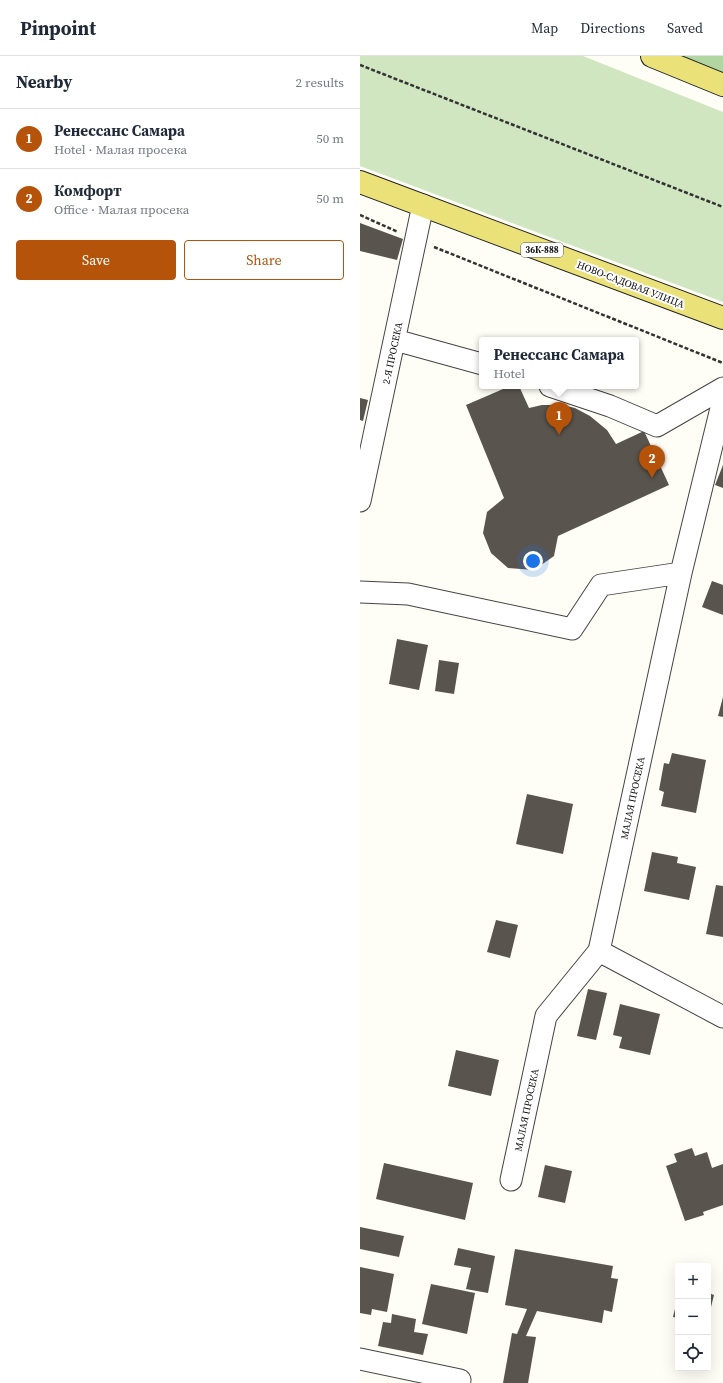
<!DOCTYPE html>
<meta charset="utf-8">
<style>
body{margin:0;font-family:"Source Serif 4",serif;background:#f2f2f3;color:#1f2937}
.controls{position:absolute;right:12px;bottom:12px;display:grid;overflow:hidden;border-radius:4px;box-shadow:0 4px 16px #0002}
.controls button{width:36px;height:36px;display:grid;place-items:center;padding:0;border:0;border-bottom:1px solid #e0e1e3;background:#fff;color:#1f2937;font:20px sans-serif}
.you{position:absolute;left:173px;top:505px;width:14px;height:14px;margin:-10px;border:3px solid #fff;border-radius:50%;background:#1a73e8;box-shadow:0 0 0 6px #1a73e833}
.badge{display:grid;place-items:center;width:26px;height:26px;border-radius:50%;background:#b45309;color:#fff;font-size:13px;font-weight:700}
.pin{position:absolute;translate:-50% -33px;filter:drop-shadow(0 1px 2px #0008)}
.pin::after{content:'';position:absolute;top:21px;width:14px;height:12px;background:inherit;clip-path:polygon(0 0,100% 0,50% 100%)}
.popup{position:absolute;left:119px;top:281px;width:160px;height:52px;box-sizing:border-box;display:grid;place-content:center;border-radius:4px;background:#fff;filter:drop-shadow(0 1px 3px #0005);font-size:13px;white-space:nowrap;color:#747a83}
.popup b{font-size:15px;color:#1f2937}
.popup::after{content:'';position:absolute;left:50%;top:100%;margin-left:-8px;border:8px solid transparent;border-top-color:#fff}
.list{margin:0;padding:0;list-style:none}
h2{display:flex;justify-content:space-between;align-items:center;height:52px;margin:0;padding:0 16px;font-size:17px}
h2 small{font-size:13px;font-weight:400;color:#747a83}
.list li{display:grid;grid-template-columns:26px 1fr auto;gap:12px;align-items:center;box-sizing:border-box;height:60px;padding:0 16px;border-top:1px solid #e0e1e3}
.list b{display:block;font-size:15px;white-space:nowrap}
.list p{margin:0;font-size:13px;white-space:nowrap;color:#747a83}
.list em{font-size:13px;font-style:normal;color:#747a83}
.actions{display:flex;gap:8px;padding:12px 16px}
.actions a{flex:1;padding:9px 0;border:1px solid #b45309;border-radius:4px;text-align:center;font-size:14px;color:#b45309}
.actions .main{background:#b45309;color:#fff}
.icon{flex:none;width:22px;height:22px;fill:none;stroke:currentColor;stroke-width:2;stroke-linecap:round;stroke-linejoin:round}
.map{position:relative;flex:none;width:363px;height:1327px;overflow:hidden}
header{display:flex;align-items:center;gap:24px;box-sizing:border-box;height:56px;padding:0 20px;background:#fff;border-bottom:1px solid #e0e1e3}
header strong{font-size:19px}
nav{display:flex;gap:22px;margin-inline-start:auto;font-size:14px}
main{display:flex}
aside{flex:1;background:#fff}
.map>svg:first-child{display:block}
.green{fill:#cfe6c1}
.forest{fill:#b1d6a2}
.building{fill:#59544e}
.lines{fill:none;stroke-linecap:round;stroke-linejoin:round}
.minor-casing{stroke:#444;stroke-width:23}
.major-casing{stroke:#222;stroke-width:24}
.path{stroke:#333;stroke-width:2.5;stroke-dasharray:4 2;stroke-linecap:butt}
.minor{stroke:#fff;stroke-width:21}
.major{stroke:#ebe179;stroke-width:22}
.labels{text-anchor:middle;stroke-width:4;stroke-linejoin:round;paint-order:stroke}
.shield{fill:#fff;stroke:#585858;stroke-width:1}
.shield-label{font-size:9px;font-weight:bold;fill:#111}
.street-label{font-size:10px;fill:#111;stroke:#fff}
</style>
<header>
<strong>Pinpoint</strong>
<nav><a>Map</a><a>Directions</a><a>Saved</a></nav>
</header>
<main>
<aside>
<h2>Nearby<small>2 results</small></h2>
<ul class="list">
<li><span class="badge">1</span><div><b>Ренессанс Самара</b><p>Hotel · Малая просека</p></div><em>50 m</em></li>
<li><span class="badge">2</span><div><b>Комфорт</b><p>Office · Малая просека</p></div><em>50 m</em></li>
</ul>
<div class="actions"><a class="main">Save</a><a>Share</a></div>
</aside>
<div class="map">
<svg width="363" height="1327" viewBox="0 0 363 1327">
<rect width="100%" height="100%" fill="#fefef6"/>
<path class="green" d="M 0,0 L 223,0 L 363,56 L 363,246 L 0,110 Z"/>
<path class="forest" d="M 316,0 L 363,0 L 363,20 Z"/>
<path class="building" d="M 0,167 L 43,183 L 37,204 L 0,195 Z
M 150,330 L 159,330 L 169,352 L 182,349 L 202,349 L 215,352 L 230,360 L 247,374 L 256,388 L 284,375 L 309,429 L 198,480 L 194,500 L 174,514 L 148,512 L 131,497 L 123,477 L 127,456 L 144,442 L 106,349 Z
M 0,342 L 8,344 L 3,365 L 0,364 Z
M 363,409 L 363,432 L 355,429 Z
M 352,525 L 363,529 L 363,559 L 342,551 Z
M 37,583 L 68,589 L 59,634 L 29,628 Z
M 79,604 L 99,607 L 94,638 L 75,635 Z
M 363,641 L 363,661 L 358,660 Z
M 312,697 L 346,704 L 336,757 L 301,750 L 304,736 L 299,734 L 304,707 L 309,708 Z
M 167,738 L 213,748 L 203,798 L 156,788 Z
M 292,796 L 318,801 L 317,807 L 336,811 L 329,844 L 284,835 Z
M 356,829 L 363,830 L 363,881 L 346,878 Z
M 136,864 L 158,869 L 150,902 L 127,896 Z
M 228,933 L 247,937 L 236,984 L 217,980 Z
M 260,948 L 300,958 L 290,999 L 259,992 L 262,981 L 253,979 Z
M 96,994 L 139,1004 L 131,1040 L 88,1030 Z
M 332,1092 L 335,1100 L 347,1096 L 352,1112 L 363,1108 L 363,1149 L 343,1156 L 344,1159 L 325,1165 L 306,1110 L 317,1106 L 314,1098 Z
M 24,1107 L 113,1127 L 105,1164 L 16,1143 Z
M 185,1109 L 212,1115 L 205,1147 L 178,1141 Z
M 0,1171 L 44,1180 L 39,1201 L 0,1193 Z
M 98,1192 L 135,1200 L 128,1237 L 106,1233 L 111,1212 L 94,1209 Z
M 155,1193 L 253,1210 L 251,1222 L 258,1223 L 252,1256 L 244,1254 L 242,1267 L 177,1255 L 166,1280 L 176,1281 L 168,1327 L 143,1327 L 152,1277 L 157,1278 L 167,1253 L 145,1249 Z
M 0,1211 L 34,1218 L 27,1256 L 12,1253 L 11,1259 L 0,1257 Z
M 71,1228 L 115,1237 L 107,1278 L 62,1268 Z
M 348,1237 L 354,1239 L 349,1259 L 348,1259 Z
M 317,1245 L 318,1245 L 318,1262 L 313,1261 Z
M 32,1258 L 56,1263 L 54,1276 L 68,1278 L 63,1299 L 18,1290 L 23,1266 L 31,1267 Z"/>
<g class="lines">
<g class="minor-casing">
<path id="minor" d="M 35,284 L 122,308
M 190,330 L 250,350 L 297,370 L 363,332
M 0,445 L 63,149
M 0,536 L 48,538 L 212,573 L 241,529 L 321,517
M 239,895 L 363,961
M 151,1124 L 186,960 L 239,895 L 321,517 L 363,344
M 0,1303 L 100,1324 L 99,1327"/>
</g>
<g class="major-casing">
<path id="major" d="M 292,0 L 363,29
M 0,126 L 363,262"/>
</g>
<path class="path" d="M 0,9 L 363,151
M 0,159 L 38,176
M 74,191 L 363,307"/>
<use href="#minor" class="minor"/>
<use href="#major" class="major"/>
</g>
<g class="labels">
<rect class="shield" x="161" y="187" width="42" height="14" rx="3"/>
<g class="shield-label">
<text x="182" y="197">36К-888</text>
</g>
<g class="street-label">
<text transform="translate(271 228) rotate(21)" y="4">НОВО-САДОВАЯ УЛИЦА</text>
<text transform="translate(32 297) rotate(-78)" y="4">2-Я ПРОСЕКА</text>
<text transform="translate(272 742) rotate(-78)" y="4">МАЛАЯ ПРОСЕКА</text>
<text transform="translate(166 1054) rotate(-78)" y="4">МАЛАЯ ПРОСЕКА</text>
</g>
</g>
</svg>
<div class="controls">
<button>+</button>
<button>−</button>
<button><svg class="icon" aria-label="locate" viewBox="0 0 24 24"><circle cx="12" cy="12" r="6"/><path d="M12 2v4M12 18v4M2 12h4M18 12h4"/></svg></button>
</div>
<div class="you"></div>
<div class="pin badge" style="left:199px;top:379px">1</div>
<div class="popup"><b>Ренессанс Самара</b>Hotel</div>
<div class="pin badge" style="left:292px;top:422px">2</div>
</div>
</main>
